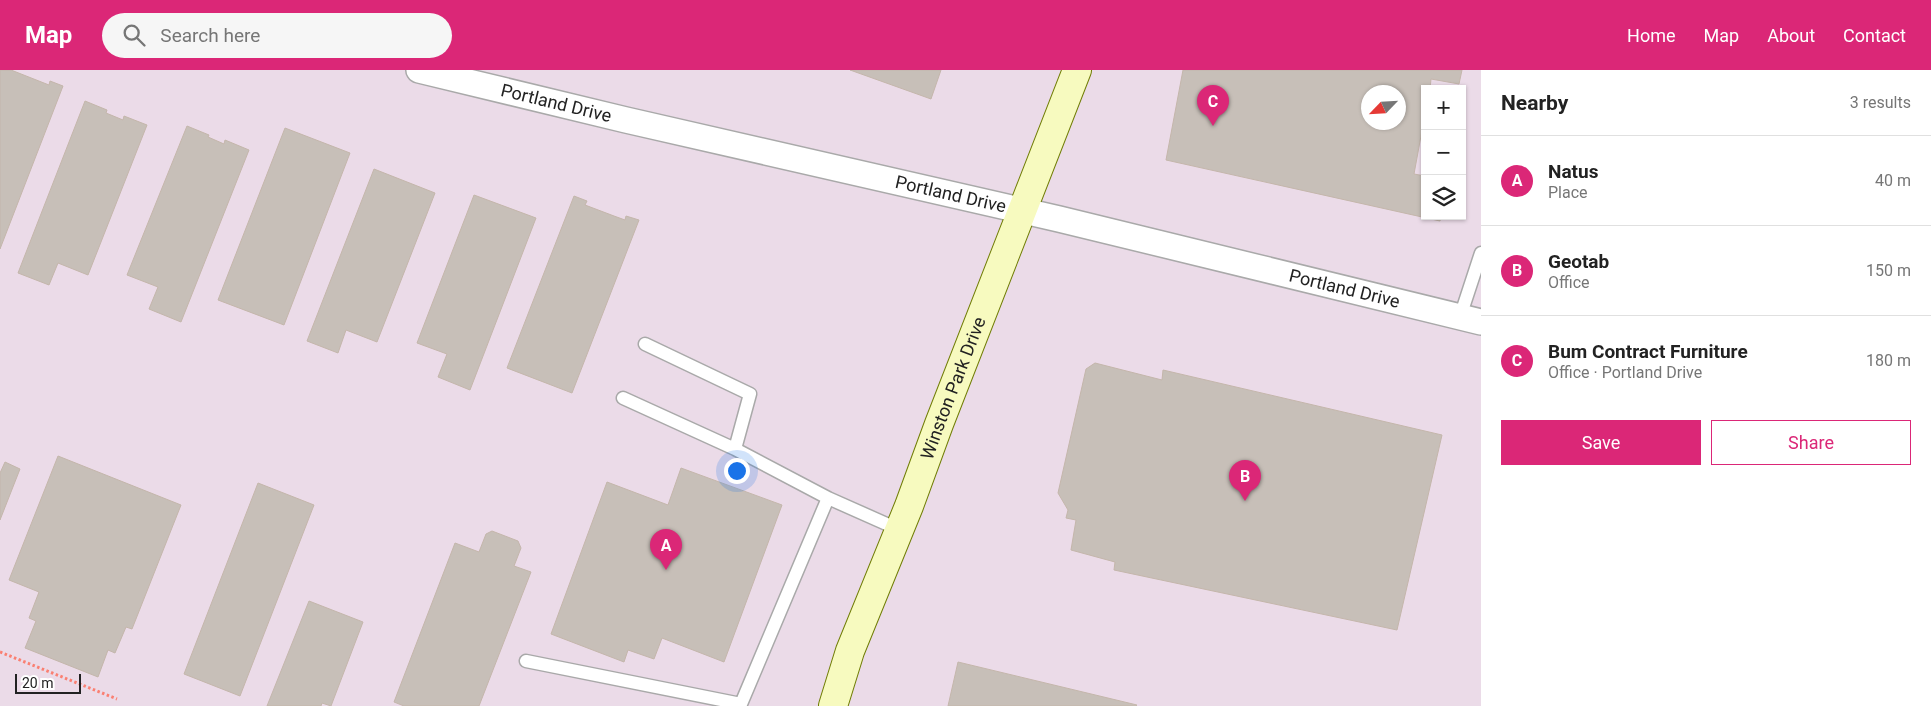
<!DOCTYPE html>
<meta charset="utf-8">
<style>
body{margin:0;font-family:Roboto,sans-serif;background:#f6f6f6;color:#222}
.controls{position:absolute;right:15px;top:15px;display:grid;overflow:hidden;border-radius:0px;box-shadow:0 1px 4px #0004}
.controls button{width:45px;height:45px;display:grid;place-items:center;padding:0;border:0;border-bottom:1px solid #e0e0e0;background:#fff;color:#222;font:25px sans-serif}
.compass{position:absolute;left:1361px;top:15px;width:45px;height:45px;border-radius:50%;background:#fff;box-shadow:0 1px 4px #0004;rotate:245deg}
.scale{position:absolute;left:15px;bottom:12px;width:66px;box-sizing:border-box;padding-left:5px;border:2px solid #222;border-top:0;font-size:14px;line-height:18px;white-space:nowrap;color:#222;-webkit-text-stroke:4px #fff;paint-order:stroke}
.you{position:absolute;left:736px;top:400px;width:18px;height:18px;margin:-12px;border:4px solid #fff;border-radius:50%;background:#1a73e8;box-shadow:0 0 0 8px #1a73e833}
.badge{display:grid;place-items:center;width:32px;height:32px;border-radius:50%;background:#db2777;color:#fff;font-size:16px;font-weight:700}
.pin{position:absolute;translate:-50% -41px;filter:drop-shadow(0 1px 2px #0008)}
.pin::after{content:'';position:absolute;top:26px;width:18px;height:15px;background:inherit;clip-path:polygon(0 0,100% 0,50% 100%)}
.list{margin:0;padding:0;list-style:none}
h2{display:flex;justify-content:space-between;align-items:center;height:65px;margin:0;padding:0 20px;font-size:21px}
h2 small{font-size:16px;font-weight:400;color:#767676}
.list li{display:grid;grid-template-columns:32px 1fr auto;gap:15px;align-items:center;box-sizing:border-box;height:90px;padding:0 20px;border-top:1px solid #e0e0e0}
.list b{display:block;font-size:19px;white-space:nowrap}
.list p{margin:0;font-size:16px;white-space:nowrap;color:#767676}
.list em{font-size:16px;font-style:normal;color:#767676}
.actions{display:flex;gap:10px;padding:15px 20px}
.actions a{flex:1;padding:11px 0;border:1px solid #db2777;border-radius:0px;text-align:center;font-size:18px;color:#db2777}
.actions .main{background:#db2777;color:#fff}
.icon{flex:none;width:28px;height:28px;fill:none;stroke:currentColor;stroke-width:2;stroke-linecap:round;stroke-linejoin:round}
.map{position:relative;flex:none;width:1481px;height:636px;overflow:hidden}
header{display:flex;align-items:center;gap:30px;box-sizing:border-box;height:70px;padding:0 25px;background:#db2777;color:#fff}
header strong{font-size:24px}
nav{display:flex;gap:28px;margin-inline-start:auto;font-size:18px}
.search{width:350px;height:45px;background:#f6f6f6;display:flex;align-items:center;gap:12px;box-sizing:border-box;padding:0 18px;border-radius:28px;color:#767676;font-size:19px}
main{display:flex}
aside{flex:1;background:#fff}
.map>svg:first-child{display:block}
.industrial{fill:#ebdbe8;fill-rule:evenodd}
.building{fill:#c7bfb8;stroke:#c4b6ab;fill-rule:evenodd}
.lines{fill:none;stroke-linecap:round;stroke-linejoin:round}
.lane-casing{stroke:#a9a9a9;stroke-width:15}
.street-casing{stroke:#a9a9a9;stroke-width:28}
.secondary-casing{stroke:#707d05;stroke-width:30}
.path{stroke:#fa8072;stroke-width:3;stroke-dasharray:2.5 2.5;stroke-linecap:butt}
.lane{stroke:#fff;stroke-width:12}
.street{stroke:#fff;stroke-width:25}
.secondary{stroke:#f7fabf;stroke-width:28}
.labels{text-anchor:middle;stroke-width:4;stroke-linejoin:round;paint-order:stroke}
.street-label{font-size:18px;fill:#222;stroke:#fff}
</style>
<header>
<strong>Map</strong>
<div class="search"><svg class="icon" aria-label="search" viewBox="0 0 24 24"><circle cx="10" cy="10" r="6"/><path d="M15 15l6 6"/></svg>Search here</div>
<nav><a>Home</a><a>Map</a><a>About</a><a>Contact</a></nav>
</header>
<main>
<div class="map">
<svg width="1481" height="636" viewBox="0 0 1481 636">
<rect width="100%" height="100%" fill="#f2efe9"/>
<path class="industrial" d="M 0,0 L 1481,0 L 1481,636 L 0,636 ZM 1425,19 L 1462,19 L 1462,146 L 1425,146 ZM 1368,22 L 1398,22 L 1398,52 L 1368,52 Z"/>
<path class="building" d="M 0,0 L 11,0 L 49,15 L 50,11 L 63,16 L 0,179 Z
M 850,0 L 941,0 L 931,29 Z
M 1183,0 L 1462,0 L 1459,14 L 1431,9 L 1430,19 L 1425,19 L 1425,44 L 1414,104 L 1425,106 L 1425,146 L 1441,146 L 1440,151 L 1166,90 ZM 1368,22 L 1398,22 L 1398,52 L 1368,52 Z
M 85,31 L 107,40 L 106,43 L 123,50 L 124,46 L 147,55 L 88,205 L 58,193 L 49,215 L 18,203 Z
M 187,56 L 209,65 L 208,67 L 224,74 L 225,70 L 249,80 L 181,252 L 149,239 L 158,217 L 127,205 Z
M 285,58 L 350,83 L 284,255 L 218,230 Z
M 374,99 L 435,123 L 377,272 L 346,260 L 338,283 L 307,271 Z
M 474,125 L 536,148 L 470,320 L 438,307 L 447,284 L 417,273 Z
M 574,126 L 587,131 L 585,135 L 614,146 L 625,150 L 626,146 L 639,150 L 572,323 L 507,298 Z
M 1095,293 L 1162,310 L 1163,300 L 1442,365 L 1397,560 L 1114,500 L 1115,492 L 1071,480 L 1076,450 L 1066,448 L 1068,440 L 1058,423 L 1086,299 Z
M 58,386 L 181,435 L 132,559 L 126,557 L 115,583 L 108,580 L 98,607 L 25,578 L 36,551 L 29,548 L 39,522 L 9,510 Z
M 5,392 L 20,399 L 0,450 L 0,403 Z
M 681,398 L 782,435 L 724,592 L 662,568 L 654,589 L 628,580 L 624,592 L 551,564 L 607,412 L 668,435 Z
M 258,413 L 314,435 L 240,626 L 184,604 Z
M 492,461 L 518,471 L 521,478 L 514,496 L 531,502 L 479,636 L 404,636 L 394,632 L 455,473 L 479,482 L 486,464 Z
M 309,531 L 363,552 L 331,636 L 322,633 L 321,636 L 267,636 Z
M 958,592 L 1137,635 L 1136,636 L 948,636 Z"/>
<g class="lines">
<g class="lane-casing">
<path id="lane" d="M 1460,247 L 1481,183
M 645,274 L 750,324 L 735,379
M 623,328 L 735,379 L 828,428
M 526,591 L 741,634 L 828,428 L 900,460"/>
</g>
<g class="street-casing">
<g id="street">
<path id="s1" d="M 419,0 L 626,50 L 1059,149 L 1481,252"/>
</g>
</g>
<g class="secondary-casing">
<g id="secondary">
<path id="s2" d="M 833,636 L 850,581 L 909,436 L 939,354 L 1077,0"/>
</g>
</g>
<path class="path" d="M 0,582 L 117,629"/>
<use href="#lane" class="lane"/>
<use href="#street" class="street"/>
<use href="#secondary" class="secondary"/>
</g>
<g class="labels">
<g class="street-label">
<text dy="6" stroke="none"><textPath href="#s1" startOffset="141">Portland Drive</textPath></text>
<text dy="6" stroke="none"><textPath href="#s1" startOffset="546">Portland Drive</textPath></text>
<text dy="6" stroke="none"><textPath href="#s1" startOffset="951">Portland Drive</textPath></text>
<text dy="6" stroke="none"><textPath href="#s2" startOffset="340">Winston Park Drive</textPath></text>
</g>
</g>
</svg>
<div class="controls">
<button>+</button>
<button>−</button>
<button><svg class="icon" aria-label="layers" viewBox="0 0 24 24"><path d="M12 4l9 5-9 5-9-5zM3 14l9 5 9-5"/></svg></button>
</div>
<svg class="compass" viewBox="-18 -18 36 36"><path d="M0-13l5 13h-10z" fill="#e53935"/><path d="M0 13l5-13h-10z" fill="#767676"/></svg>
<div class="scale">20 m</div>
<div class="you"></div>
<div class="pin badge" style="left:666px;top:500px">A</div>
<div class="pin badge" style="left:1245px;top:431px">B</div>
<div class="pin badge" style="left:1213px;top:56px">C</div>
</div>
<aside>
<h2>Nearby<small>3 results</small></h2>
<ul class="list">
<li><span class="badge">A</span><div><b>Natus</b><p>Place</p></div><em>40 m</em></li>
<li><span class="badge">B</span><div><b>Geotab</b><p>Office</p></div><em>150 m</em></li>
<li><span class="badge">C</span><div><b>Bum Contract Furniture</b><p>Office · Portland Drive</p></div><em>180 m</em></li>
</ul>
<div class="actions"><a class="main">Save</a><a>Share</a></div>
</aside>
</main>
